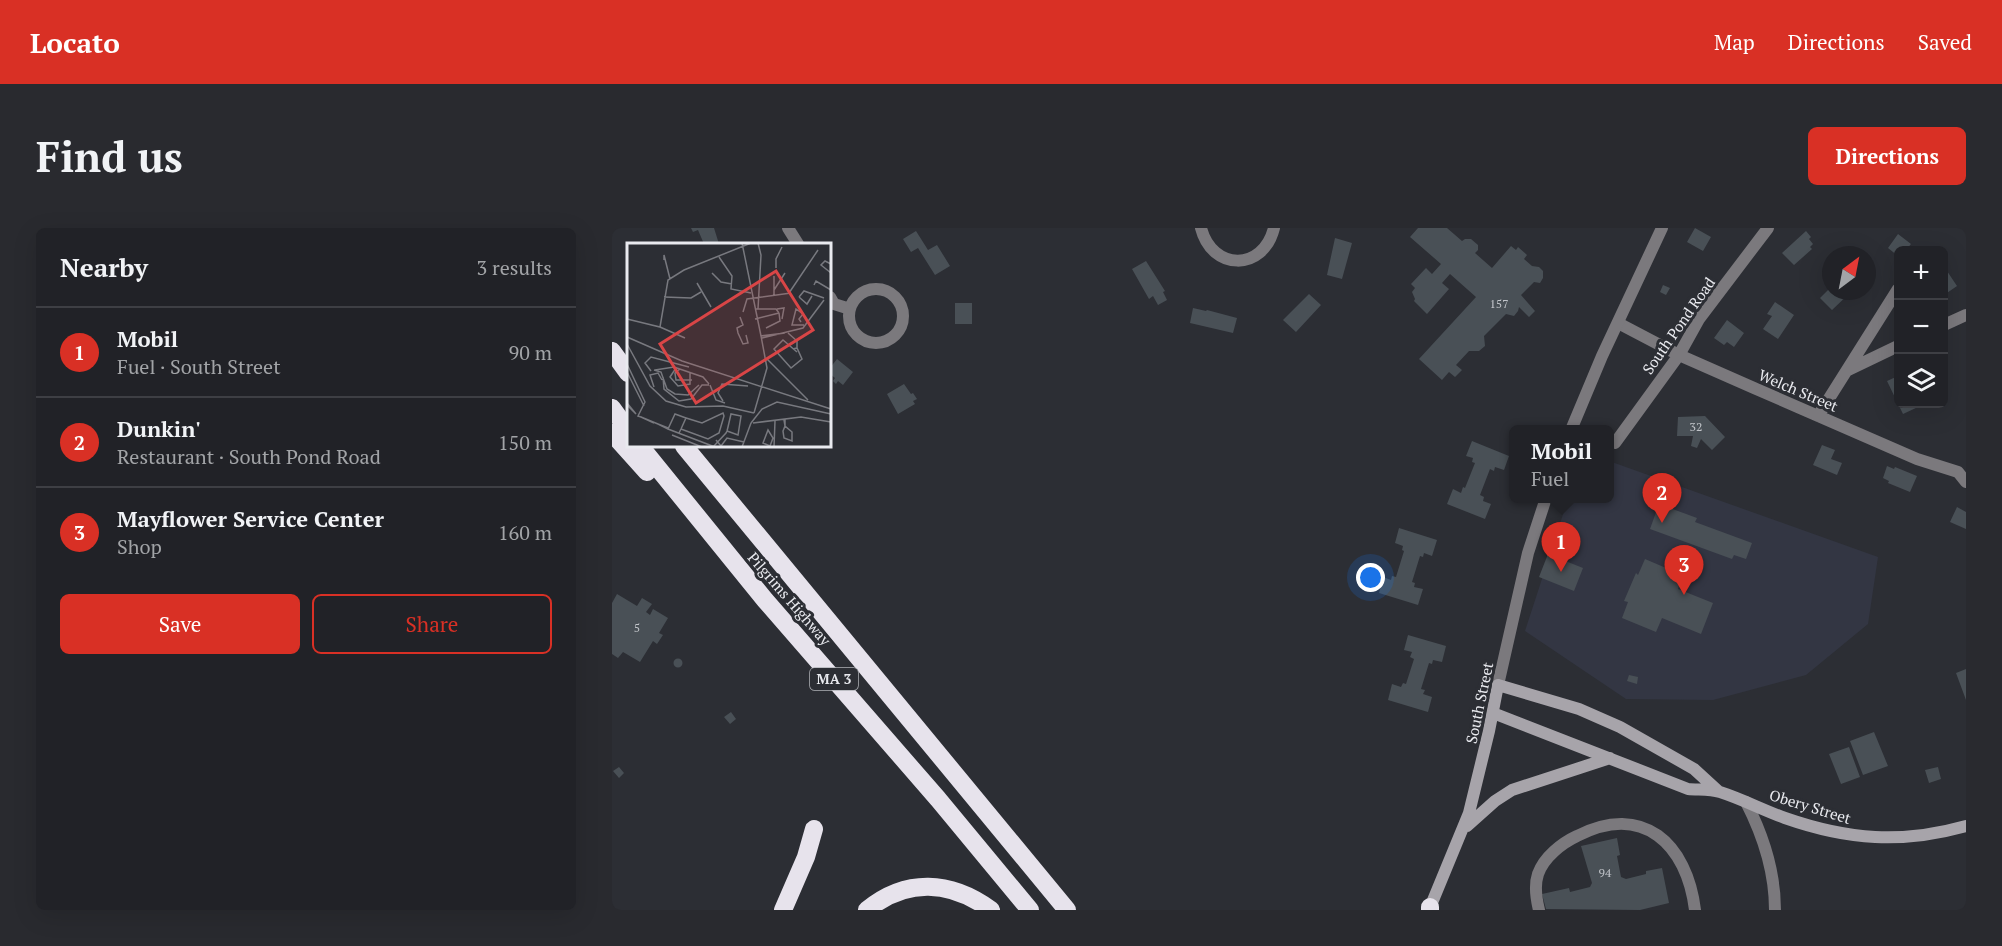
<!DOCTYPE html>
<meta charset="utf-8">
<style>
body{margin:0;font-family:"PT Serif",serif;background:#292a2f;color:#f1f3f6}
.controls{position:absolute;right:18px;top:18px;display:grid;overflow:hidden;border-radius:9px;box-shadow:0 6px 24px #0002}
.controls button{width:54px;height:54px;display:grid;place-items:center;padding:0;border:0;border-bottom:2px solid #3e3f44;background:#212227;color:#f1f3f6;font:30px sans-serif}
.compass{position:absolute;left:1210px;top:18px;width:54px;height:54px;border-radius:50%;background:#212227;box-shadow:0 6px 24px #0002;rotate:32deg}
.you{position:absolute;left:759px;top:350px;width:21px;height:21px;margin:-15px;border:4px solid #fff;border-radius:50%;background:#1a73e8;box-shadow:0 0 0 9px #1a73e833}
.badge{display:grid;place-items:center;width:39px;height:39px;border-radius:50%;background:#d93025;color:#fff;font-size:20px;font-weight:700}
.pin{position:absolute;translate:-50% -50px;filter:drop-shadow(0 2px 3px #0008)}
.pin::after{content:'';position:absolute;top:32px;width:21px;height:18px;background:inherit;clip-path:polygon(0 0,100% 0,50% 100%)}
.popup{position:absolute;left:897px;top:197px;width:105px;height:78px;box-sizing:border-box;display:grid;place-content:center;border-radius:9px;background:#212227;filter:drop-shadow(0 2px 4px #0005);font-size:20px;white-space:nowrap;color:#a2a4a7}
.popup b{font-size:22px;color:#f1f3f6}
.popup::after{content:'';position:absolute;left:50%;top:100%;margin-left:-12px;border:12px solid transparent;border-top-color:#212227}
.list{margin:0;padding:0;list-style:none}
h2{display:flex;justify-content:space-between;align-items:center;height:78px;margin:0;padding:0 24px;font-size:26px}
h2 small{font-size:20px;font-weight:400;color:#a2a4a7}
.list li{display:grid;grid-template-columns:39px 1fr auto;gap:18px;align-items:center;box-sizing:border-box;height:90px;padding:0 24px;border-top:2px solid #3e3f44}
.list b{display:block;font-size:22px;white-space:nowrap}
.list p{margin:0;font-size:20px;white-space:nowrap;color:#a2a4a7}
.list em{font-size:20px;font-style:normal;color:#a2a4a7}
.actions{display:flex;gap:12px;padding:18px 24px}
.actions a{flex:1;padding:14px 0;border:2px solid #d93025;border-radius:9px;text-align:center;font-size:21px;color:#d93025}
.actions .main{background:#d93025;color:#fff}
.icon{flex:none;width:33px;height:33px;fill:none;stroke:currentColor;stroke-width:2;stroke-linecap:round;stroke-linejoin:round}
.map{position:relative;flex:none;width:1354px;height:682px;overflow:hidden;border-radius:9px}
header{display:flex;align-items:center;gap:36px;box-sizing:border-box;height:84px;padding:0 30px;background:#d93025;color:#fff}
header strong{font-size:28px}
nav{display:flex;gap:33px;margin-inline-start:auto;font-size:21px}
.intro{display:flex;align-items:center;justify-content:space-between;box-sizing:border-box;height:144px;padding:0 36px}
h1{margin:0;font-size:42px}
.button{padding:15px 27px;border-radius:9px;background:#d93025;color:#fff;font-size:21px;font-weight:700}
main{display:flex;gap:36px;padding:0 36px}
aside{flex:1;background:#212227;border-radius:9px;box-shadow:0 6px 24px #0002}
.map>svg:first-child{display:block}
.built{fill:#333643}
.building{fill:#495056}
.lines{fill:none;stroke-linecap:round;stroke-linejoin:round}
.minor{stroke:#7b797d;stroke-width:12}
.tertiary{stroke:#7b797d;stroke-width:12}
.secondary{stroke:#a7a4aa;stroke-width:12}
.motorway{stroke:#e7e3ec;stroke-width:18}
.labels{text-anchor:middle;stroke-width:6;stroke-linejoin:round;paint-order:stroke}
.number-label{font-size:12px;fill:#c1c4c9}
.shield{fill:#2c2e34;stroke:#b0b2b7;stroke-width:1.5}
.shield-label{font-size:14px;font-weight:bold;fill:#e9eaef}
.street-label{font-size:15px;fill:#e9eaef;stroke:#2c2e34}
.inset-road{fill:none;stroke:#78797f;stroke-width:1.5}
.view{fill:#d94546;fill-opacity:0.15;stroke:#d94546;stroke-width:3}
.inset-edge{fill:none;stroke:#e9eaef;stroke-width:3}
</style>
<header>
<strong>Locato</strong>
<nav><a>Map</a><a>Directions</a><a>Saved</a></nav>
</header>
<div class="intro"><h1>Find us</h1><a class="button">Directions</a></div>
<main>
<aside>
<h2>Nearby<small>3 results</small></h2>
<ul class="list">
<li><span class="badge">1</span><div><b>Mobil</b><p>Fuel · South Street</p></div><em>90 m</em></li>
<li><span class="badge">2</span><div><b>Dunkin'</b><p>Restaurant · South Pond Road</p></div><em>150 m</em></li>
<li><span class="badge">3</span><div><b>Mayflower Service Center</b><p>Shop</p></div><em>160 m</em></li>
</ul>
<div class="actions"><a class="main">Save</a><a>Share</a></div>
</aside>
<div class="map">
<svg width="1354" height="682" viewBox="0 0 1354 682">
<rect width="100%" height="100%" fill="#2c2e34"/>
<path class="built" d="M 997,233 L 1266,329 L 1256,396 L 1194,447 L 1101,472 L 1014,471 L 913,403 L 956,271 L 997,270 Z"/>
<path class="building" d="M 79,0 L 102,0 L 107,16 L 92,16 L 86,2 L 81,4 Z
M 806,0 L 835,0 L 850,13 L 853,11 L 859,11 L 866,17 L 866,22 L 863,25 L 880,40 L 899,18 L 904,22 L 906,19 L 915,27 L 912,31 L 920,38 L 927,39 L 931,43 L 931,50 L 928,55 L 922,54 L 909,67 L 923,83 L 917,89 L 907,79 L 906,83 L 902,88 L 894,86 L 872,108 L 873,118 L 867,123 L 857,123 L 844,137 L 850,142 L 843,149 L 837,144 L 830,152 L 807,131 L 864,69 L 838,46 L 830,55 L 837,61 L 815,86 L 802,73 L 803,71 L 800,64 L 803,60 L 799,56 L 814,40 L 820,46 L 829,36 L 798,9 Z
M 1083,0 L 1099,9 L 1091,23 L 1075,14 Z
M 304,3 L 316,22 L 325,17 L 338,38 L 323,47 L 306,20 L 299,24 L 291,11 Z
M 1194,3 L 1199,9 L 1197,11 L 1201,16 L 1198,19 L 1200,21 L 1182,37 L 1170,25 Z
M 1286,6 L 1299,16 L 1294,22 L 1286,22 L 1286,28 L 1276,20 Z
M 723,10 L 740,15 L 730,51 L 715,47 Z
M 534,33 L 553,63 L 551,64 L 555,72 L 546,77 L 541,68 L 537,71 L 520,41 Z
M 1335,43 L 1345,58 L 1332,67 L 1332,46 Z
M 1219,50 L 1219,63 L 1240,63 L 1220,82 L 1208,70 L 1218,60 L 1213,56 Z
M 1051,57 L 1058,60 L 1054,67 L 1048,64 Z
M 697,66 L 709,77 L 684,104 L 671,92 Z
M 1163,74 L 1182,87 L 1166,111 L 1151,101 L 1160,88 L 1155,86 Z
M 343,75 L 360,75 L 360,96 L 343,96 Z
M 581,80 L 594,83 L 595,82 L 625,90 L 621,105 L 578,95 Z
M 1115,92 L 1132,105 L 1122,119 L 1115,114 L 1112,117 L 1102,110 Z
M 225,131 L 241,144 L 231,157 L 226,153 L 224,156 L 221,153 L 223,150 L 218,146 L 218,140 Z
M 1286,148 L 1286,176 L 1305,176 L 1306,179 L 1291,186 L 1275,153 Z
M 292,156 L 299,166 L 301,165 L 305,171 L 301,173 L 303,176 L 286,186 L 275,166 Z
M 1093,188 L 1113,209 L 1100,222 L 1089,211 L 1085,220 L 1079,218 L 1081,208 L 1065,208 L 1066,189 Z
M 860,213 L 897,228 L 892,242 L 883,239 L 882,243 L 878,241 L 868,267 L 872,269 L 871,273 L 879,276 L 873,291 L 835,276 L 841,261 L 849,265 L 851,259 L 853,260 L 863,235 L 860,234 L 861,230 L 854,228 Z
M 1210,217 L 1223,222 L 1219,231 L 1230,235 L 1225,247 L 1201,237 Z
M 1275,238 L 1282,241 L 1283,239 L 1305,248 L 1298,264 L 1276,255 L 1277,253 L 1271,250 Z
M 1047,276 L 1085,290 L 1083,294 L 1140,315 L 1134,331 L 1122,327 L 1120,331 L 1038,301 Z
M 1345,279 L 1354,284 L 1354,301 L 1338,294 Z
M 787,300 L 825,312 L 820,328 L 812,325 L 811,329 L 808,328 L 800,354 L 803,355 L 802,359 L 811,361 L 806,377 L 767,365 L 771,349 L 779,352 L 780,348 L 784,349 L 792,323 L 790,322 L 791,318 L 783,315 Z
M 936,326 L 971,340 L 962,363 L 927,349 Z
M 1033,331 L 1068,346 L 1065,352 L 1068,354 L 1066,361 L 1101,375 L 1089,406 L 1050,390 L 1044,404 L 1010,390 L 1016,374 L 1012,373 L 1024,345 L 1026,347 Z
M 5,366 L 25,378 L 30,370 L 40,376 L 34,384 L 38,387 L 41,381 L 56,390 L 47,405 L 51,407 L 45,416 L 41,413 L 28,434 L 11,424 L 6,430 L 0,426 L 0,375 Z
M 796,407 L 834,418 L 830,434 L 821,432 L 820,436 L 817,435 L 809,461 L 813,462 L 811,466 L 820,469 L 816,484 L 776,472 L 780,456 L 789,459 L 791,455 L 794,456 L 802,431 L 798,429 L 800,424 L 792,422 Z
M61.5 435a4.5 4.5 0 1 1 9 0a4.5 4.5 0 1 1-9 0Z
M 1354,441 L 1354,472 L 1344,445 Z
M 1017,447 L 1026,449 L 1025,456 L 1015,453 Z
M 119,484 L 124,491 L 118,496 L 112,489 Z
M 1262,504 L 1276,538 L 1251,547 L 1238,513 Z
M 1237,519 L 1248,549 L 1229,556 L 1217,526 Z
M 7,539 L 12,545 L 7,550 L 1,543 Z
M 1326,539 L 1329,551 L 1317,555 L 1313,542 Z
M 1005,610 L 1008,627 L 1005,628 L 1009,649 L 1014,651 L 1034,646 L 1034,643 L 1050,640 L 1057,675 L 1028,682 L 934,681 L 930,666 L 957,660 L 958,664 L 978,659 L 980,655 L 969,618 Z"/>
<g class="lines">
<path class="minor" d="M 176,0 L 186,16
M 589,0 C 600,43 651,44 662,0
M237 88a27 27 0 1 1 54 0a27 27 0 1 1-54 0Z
M 218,69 L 222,76 L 238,81
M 1006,95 L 1067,127 L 1142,160 L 1305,231 L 1346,244 L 1354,254
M 1332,97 L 1354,87
M 1236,142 L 1286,118
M 1206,188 L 1286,61
M 1003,215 L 1067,127 L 1087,91 L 1156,0
M 1134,574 C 1151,607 1163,645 1163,682
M 927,682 C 924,670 922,658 926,646 C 932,629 950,615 965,608 C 1031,574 1075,616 1083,682"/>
<path class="tertiary" d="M 959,202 L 990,128 L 1050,0
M 886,457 L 916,325 L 934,270"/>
<path class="secondary" d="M 881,485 L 1076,561 C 1086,562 1098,561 1108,564 C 1130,571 1151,582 1173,590 C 1236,612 1290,616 1354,598
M 855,598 L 883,573 L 900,562 L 998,530
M 817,682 L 857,585 L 877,503 L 886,457 L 967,481 L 1008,499 L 1082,541 L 1106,563"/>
<path class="motorway" d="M 0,123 L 16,145
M 0,180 L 16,202
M 0,205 L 35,244
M 28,218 L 153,372 L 326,571 L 418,682
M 72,218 L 455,682
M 818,679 L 818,682
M 171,682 L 194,629 L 202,601
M 255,682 C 294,650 338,652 379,682"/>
</g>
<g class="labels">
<g class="number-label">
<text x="887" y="80">157</text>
<text x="1084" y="203">32</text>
<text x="25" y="404">5</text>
<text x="993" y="649">94</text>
</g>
<rect class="shield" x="198" y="440" width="48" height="22" rx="4.5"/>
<g class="shield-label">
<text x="222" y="456">MA 3</text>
</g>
<g class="street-label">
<text transform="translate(1067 98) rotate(-55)" y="5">South Pond Road</text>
<text transform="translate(1186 163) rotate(23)" y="5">Welch Street</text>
<text transform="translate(177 371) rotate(49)" y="5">Pilgrims Highway</text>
<text transform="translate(868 475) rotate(-78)" y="5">South Street</text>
<text transform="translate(1198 579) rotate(17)" y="5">Obery Street</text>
</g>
</g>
<g transform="translate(15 15)">
<rect width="204" height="204" fill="#2c2e34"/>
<path class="inset-road" d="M 115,0 L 134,93M 131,0 L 134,12 L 131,66M 92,14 L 105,33 L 104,46 L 124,50M 37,17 L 37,12 L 43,36M 204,21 L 198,18 L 194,22 L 204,30M 149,25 L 149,16 L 155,4M 85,30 L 94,39 L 105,41M 70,40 L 84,64M 187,42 L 189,38 L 204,47M 147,47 L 158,30M 162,50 L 191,7M 147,52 L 147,33M 37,54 L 64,55 L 74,49M 172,54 L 177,48 L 197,55M 172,54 L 180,61 L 185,53M 128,66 L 149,66 L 152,70M 150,66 L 157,65 L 155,76M 116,69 L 120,56 L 164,50M 113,74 L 116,82 L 110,85 L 111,90 L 116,101 L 121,100 L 119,92M 0,76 L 33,84 L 41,37 L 57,27 L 124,0M 128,76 L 152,70M 174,79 L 172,76 L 176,71 L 169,66 L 165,82 L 177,82M 33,84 L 58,95M 139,85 L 153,78 L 152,70M 161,90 L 170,98 L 170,105M 0,94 L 55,118 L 204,166M 135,95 L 176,85 L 197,57M 0,101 L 23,143 L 39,158 L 59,164 L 96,163 L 127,170M 166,106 L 170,105 L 175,116 L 164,125 L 147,106 L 156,97 L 170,109M 140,116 L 181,157M 0,121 L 18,159 L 11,173 L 14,174M 49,125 L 43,134 L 51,143 L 63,141 L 63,130M 53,126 L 48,130 L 49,137 L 65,137M 27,127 L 34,129 L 40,146 L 48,151 L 61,152 L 72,142M 28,127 L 47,124 L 76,134 L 82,141M 24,128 L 18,120 L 24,114 L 62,124M 0,129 L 17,163M 36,134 L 37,146 L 52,158 L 64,156 L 75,142 L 82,142M 83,142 L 89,157 L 98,160M 27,144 L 23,132 L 31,130 L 35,137M 96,158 L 91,150 L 95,141 L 121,143M 0,160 L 9,171 L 0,162M 127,170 L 140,125 L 134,93 L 158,90M 59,175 L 48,171 L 41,186 L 88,204M 157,177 L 158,183 L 165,189 L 165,198 L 157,195 L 156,188 L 158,183 L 158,177 L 157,176M 27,180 L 14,174 L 31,181M 124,180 L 135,166 L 150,159 L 204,171M 126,180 L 174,174 L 204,179M 41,185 L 31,181 L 41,186M 141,187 L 146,195 L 143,203 L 136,200 ZM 52,190 L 54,186 L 59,175 L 75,180 L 96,170 L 97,173 L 92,190 L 81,196 L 54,186M 45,192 L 75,204M 89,197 L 94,203 L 100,195 L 117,199M 86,204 L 99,190 L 100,188 L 101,184 L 104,171 L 114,173 L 111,192 L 100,188M 115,204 L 124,180M 147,204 L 148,178"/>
<path class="view" d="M 149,28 L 186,87 L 69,160 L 33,101 Z"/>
<rect width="204" height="204" class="inset-edge"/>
</g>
</svg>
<div class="controls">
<button>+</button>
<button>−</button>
<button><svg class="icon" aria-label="layers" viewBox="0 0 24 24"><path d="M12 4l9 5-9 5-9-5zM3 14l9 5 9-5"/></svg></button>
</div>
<svg class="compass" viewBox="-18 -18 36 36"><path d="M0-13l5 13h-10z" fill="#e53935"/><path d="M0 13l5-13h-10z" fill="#a2a4a7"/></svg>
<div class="you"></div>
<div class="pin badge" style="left:949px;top:344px">1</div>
<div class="popup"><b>Mobil</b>Fuel</div>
<div class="pin badge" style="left:1050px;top:295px">2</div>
<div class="pin badge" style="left:1072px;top:367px">3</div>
</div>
</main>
